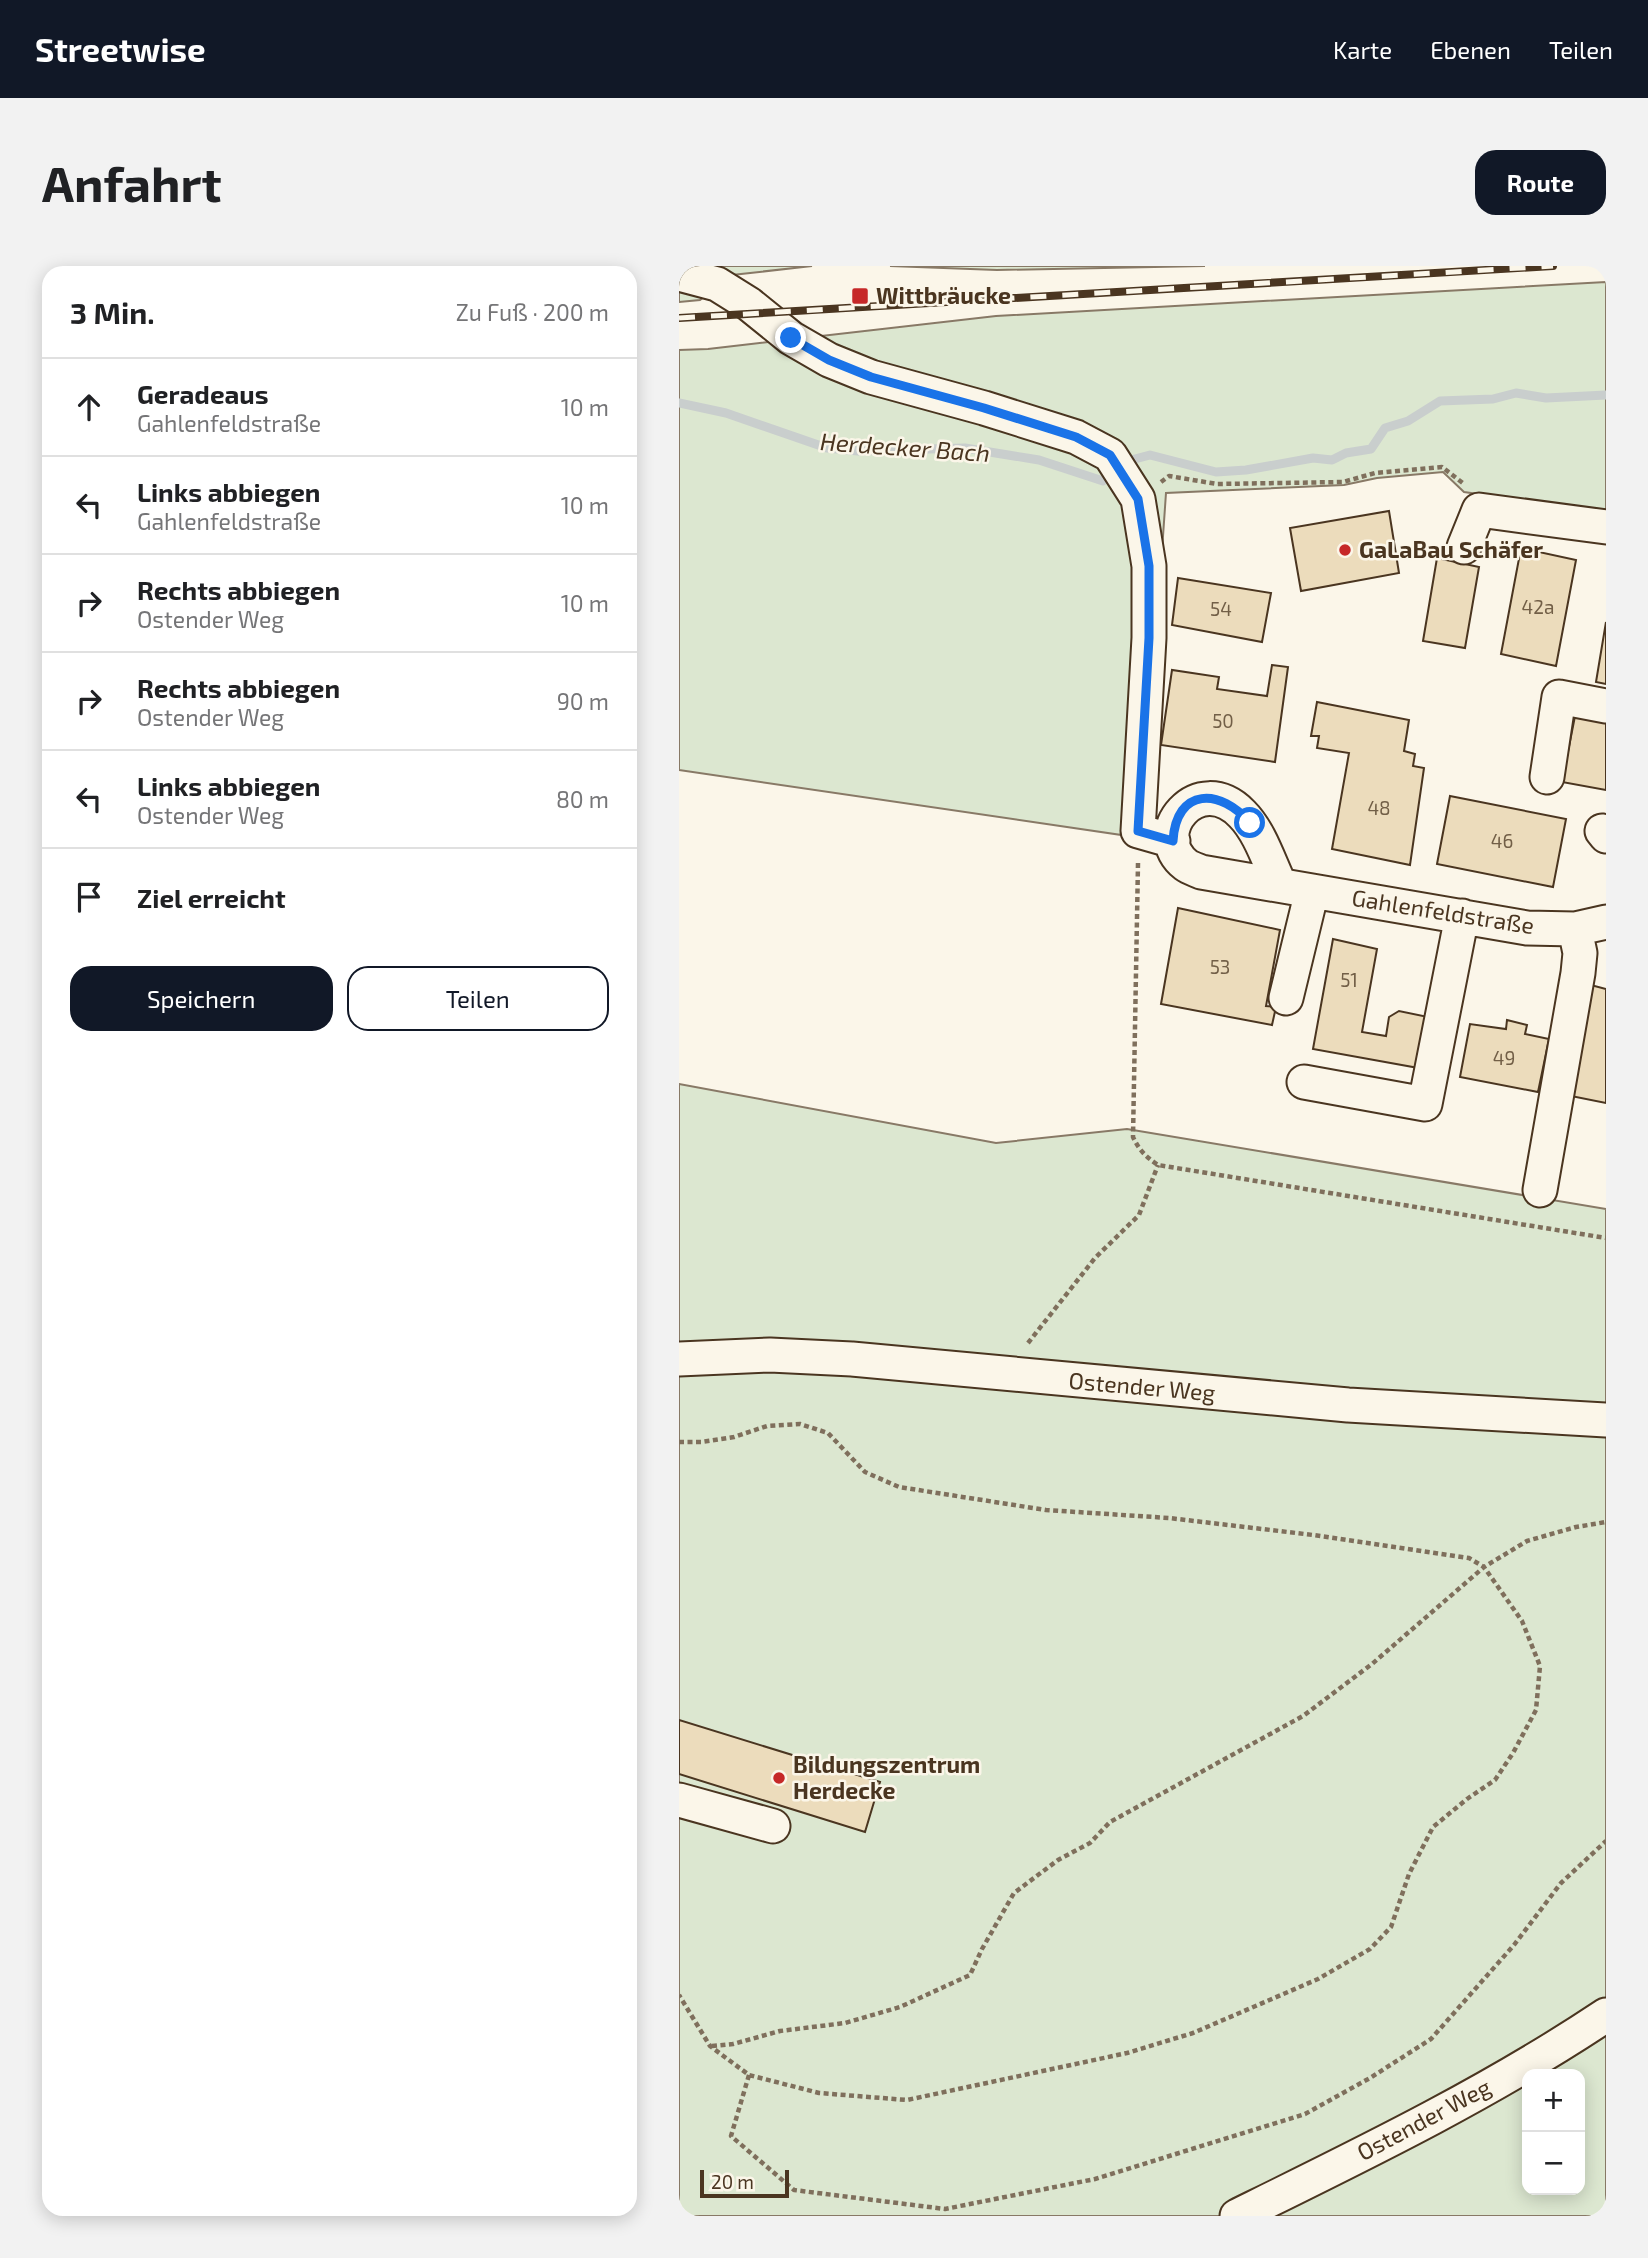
<!DOCTYPE html>
<html lang="de">
<meta charset="utf-8">
<style>
body{margin:0;font-family:"Exo 2",sans-serif;background:#f2f2f2;color:#202124}
.controls{position:absolute;right:21px;bottom:21px;display:grid;overflow:hidden;border-radius:14px;box-shadow:0 4px 18px #0003}
.controls button{width:63px;height:63px;display:grid;place-items:center;padding:0;border:0;border-bottom:2px solid #e0e0e0;background:#fff;color:#202124;font:35px sans-serif}
.scale{position:absolute;left:21px;bottom:18px;width:89px;box-sizing:border-box;padding-left:7px;border:4px solid #4a3520;border-top:0;font-size:19px;line-height:24px;white-space:nowrap;color:#4a3520;-webkit-text-stroke:5px #fbf6e9;paint-order:stroke}
.stop{position:absolute;width:21px;height:21px;margin:-16px;border:5px solid #1a73e8;border-radius:50%;background:#fff}
.stop.end{background:#1a73e8;border-color:#fff;box-shadow:0 2px 7px #0008}
.list{margin:0;padding:0;list-style:none}
h2{display:flex;justify-content:space-between;align-items:center;height:91px;margin:0;padding:0 28px;font-size:30px}
h2 small{font-size:23px;font-weight:400;color:#757577}
.list li{display:grid;grid-template-columns:46px 1fr auto;gap:21px;align-items:center;box-sizing:border-box;height:98px;padding:0 28px;border-top:2px solid #e0e0e0}
.list b{display:block;font-size:26px;white-space:nowrap}
.list p{margin:0;font-size:23px;white-space:nowrap;color:#757577}
.list em{font-size:23px;font-style:normal;color:#757577}
.actions{display:flex;gap:14px;padding:21px 28px}
.actions a{flex:1;padding:16px 0;border:2px solid #111827;border-radius:21px;text-align:center;font-size:24px;color:#111827}
.actions .main{background:#111827;color:#fff}
.icon{flex:none;width:38px;height:38px;fill:none;stroke:currentColor;stroke-width:2;stroke-linecap:round;stroke-linejoin:round}
.map{position:relative;flex:none;width:927px;height:1950px;overflow:hidden;border-radius:21px}
header{display:flex;align-items:center;gap:42px;box-sizing:border-box;height:98px;padding:0 35px;background:#111827;color:#fff}
header strong{font-size:33px}
nav{display:flex;gap:38px;margin-inline-start:auto;font-size:24px}
.intro{display:flex;align-items:center;justify-content:space-between;box-sizing:border-box;height:168px;padding:0 42px}
h1{margin:0;font-size:49px}
.button{padding:18px 32px;border-radius:21px;background:#111827;color:#fff;font-size:24px;font-weight:700}
main{display:flex;gap:42px;padding:0 42px}
aside{flex:1;background:#fff;border-radius:21px;box-shadow:0 4px 18px #0003}
.map>svg:first-child{display:block}
.green{fill:#dce7d0;stroke:#887966;stroke-width:2;fill-rule:evenodd}
.lines{fill:none;stroke-linecap:round;stroke-linejoin:round}
.stream{stroke:#c9cecd;stroke-width:9}
.building{fill:#ecdcbc;stroke:#4a3520;stroke-width:2}
.minor-casing{stroke:#4a3520;stroke-width:37}
.path{stroke:#7f6f5c;stroke-width:4.5;stroke-dasharray:5 3.5;stroke-linecap:butt}
.minor{stroke:#fbf6e9;stroke-width:33}
.rail-casing{stroke:#4a3520;stroke-width:8}
.rail{stroke:#fbf6e9;stroke-width:5;stroke-dasharray:16;stroke-linecap:butt}
.route{stroke:#1a73e8;stroke-width:9}
.poi-dot{fill:#c62828;stroke:#fbf6e9;stroke-width:2.5}
.labels{text-anchor:middle;stroke-width:5;stroke-linejoin:round;paint-order:stroke}
.number-label{font-size:19px;fill:#725f47}
.poi-label{font-size:23px;font-weight:bold;fill:#4a3520;stroke:#fbf6e9;text-anchor:start}
.street-label{font-size:23px;fill:#4a3520;stroke:#fbf6e9}
.water-label{font-size:24px;font-style:italic;fill:#4a3520;stroke:#fbf6e9}
</style>
<header>
<strong>Streetwise</strong>
<nav><a>Karte</a><a>Ebenen</a><a>Teilen</a></nav>
</header>
<div class="intro"><h1>Anfahrt</h1><a class="button">Route</a></div>
<main>
<aside>
<h2>3 Min.<small>Zu Fuß · 200 m</small></h2>
<ul class="list">
<li><svg class="icon" aria-label="ahead" viewBox="0 0 24 24"><path d="M12 20V5M6 11l6-6 6 6"/></svg><div><b>Geradeaus</b><p>Gahlenfeldstraße</p></div><em>10 m</em></li>
<li><svg class="icon" aria-label="left" viewBox="0 0 24 24"><path d="M17 20v-9H6M10 6l-5 5 5 5"/></svg><div><b>Links abbiegen</b><p>Gahlenfeldstraße</p></div><em>10 m</em></li>
<li><svg class="icon" aria-label="right" viewBox="0 0 24 24"><path d="M7 20v-9h11M14 6l5 5-5 5"/></svg><div><b>Rechts abbiegen</b><p>Ostender Weg</p></div><em>10 m</em></li>
<li><svg class="icon" aria-label="right" viewBox="0 0 24 24"><path d="M7 20v-9h11M14 6l5 5-5 5"/></svg><div><b>Rechts abbiegen</b><p>Ostender Weg</p></div><em>90 m</em></li>
<li><svg class="icon" aria-label="left" viewBox="0 0 24 24"><path d="M17 20v-9H6M10 6l-5 5 5 5"/></svg><div><b>Links abbiegen</b><p>Ostender Weg</p></div><em>80 m</em></li>
<li><svg class="icon" aria-label="arrive" viewBox="0 0 24 24"><path d="M6 21V4h12l-3 4 3 4H6"/></svg><div><b>Ziel erreicht</b></div></li>
</ul>
<div class="actions"><a class="main">Speichern</a><a>Teilen</a></div>
</aside>
<div class="map">
<svg width="927" height="1950" viewBox="0 0 927 1950">
<rect width="100%" height="100%" fill="#fbf6e9"/>
<path class="green" d="M 0,0 L 133,0 L 53,9 L 21,34 L 0,36 Z
M 211,0 L 526,0 L 318,4 Z
M 927,16 L 927,246 L 785,226 L 764,206 L 698,212 L 665,219 L 487,227 L 463,572 L 0,504 L 0,84 L 29,83 L 317,50 Z
M 0,818 L 317,877 L 448,863 L 927,943 L 927,1950 L 0,1950 ZM 848,1808 L 901,1808 L 901,1924 L 848,1924 Z"/>
<g class="lines">
<path class="stream" d="M 0,137 L 47,147 L 148,182 L 179,185 L 286,182 L 360,194 L 424,215 L 452,194 L 471,189 L 537,206 L 567,204 L 634,192 L 653,194 L 667,187 L 692,183 L 706,162 L 729,155 L 761,135 L 814,133 L 837,127 L 867,132 L 927,129"/>
</g>
<path class="building" d="M 710,245 L 720,307 L 622,325 L 611,262 Z
M 842,282 L 897,294 L 877,400 L 822,388 Z
M 758,292 L 800,301 L 786,382 L 744,375 Z
M 499,312 L 592,327 L 583,376 L 493,359 Z
M 927,356 L 927,418 L 917,416 Z
M 593,399 L 609,401 L 596,496 L 482,479 L 493,404 L 540,411 L 538,423 L 588,430 Z
M 638,436 L 730,454 L 725,485 L 736,488 L 734,500 L 745,502 L 731,599 L 653,583 L 670,487 L 638,482 L 640,470 L 632,470 Z
M 897,445 L 927,450 L 927,524 L 883,516 Z
M 771,530 L 887,553 L 874,621 L 758,598 Z
M 499,642 L 601,664 L 587,740 L 597,741 L 593,759 L 482,738 Z
M 654,673 L 698,683 L 683,766 L 707,770 L 710,751 L 720,745 L 749,751 L 745,803 L 634,783 Z
M 908,718 L 927,723 L 927,837 L 887,829 Z
M 828,754 L 848,759 L 846,768 L 870,773 L 859,826 L 781,811 L 791,758 L 827,763 Z
M 0,1454 L 201,1516 L 186,1566 L 0,1508 Z"/>
<g class="lines">
<g class="minor-casing">
<path id="minor" d="M 0,8 L 38,18 L 70,38 L 112,72 L 150,94 L 192,111 L 305,142 L 397,171 L 431,189 L 459,233 L 470,300 L 470,372 L 459,565 L 494,575
M 785,281 L 800,244 L 927,261
M 868,511 L 880,431 L 927,440
M 923,565 L 927,570
M 601,619 C 590,596 581,566 563,548 C 519,503 467,568 507,599 C 511,602 518,604 522,606 L 848,662 L 896,663 L 927,656
M 607,732 L 633,625
M 625,816 L 746,838 L 783,650
M 861,924 L 899,707 L 901,687 L 896,663
M 0,1093 L 91,1089 L 173,1093 L 669,1139 L 927,1154
M 0,1534 L 94,1560
M 558,1950 C 684,1888 810,1827 927,1749"/>
</g>
<path class="path" d="M 482,216 L 490,210 L 538,218 L 664,216 L 696,207 L 763,201 L 785,218
M 459,597 L 454,871 C 460,884 467,891 479,899 L 927,972
M 349,1077 L 416,992 L 460,949 L 479,899
M 0,1176 L 22,1176 L 55,1171 L 88,1160 L 121,1158 L 149,1167 L 186,1206 L 220,1221 L 367,1244 L 490,1252 L 634,1269 L 790,1292 L 805,1301 L 843,1355 L 861,1400 L 857,1444 L 834,1487 L 816,1514 L 788,1533 L 754,1561 L 730,1608 L 712,1661 L 691,1683 L 639,1713 L 514,1767 L 448,1787 L 228,1834 L 140,1827 L 70,1809 L 31,1780 L 0,1729
M 33,1780 L 54,1778 L 101,1765 L 166,1757 L 221,1741 L 291,1709 L 303,1683 L 335,1627 L 379,1594 L 411,1577 L 431,1556 L 624,1450 L 693,1398 L 805,1301 L 848,1275 L 897,1261 L 927,1256
M 70,1809 L 52,1870 L 115,1924 L 266,1943 L 416,1913 L 626,1848 L 691,1812 L 752,1773 L 835,1679 L 882,1617 L 927,1575"/>
<use href="#minor" class="minor"/>
<g class="rail-casing">
<path id="rail" d="M 0,52 L 874,0"/>
</g>
<use href="#rail" class="rail"/>
</g>
<g class="lines">
<path class="route" d="M 112,72 L 150,94 L 192,111 L 305,142 L 397,171 L 431,189 L 459,233 L 470,300 L 470,372 L 459,565 L 494,575 C 497,521 542,522 571,557"/>
</g>
<g class="poi-dot">
<rect x="172" y="21" width="18" height="18" rx="3.5"/>
<circle cx="666" cy="284" r="7"/>
<circle cx="100" cy="1512" r="7"/>
</g>
<g class="labels">
<g class="number-label">
<text x="859" y="348">42a</text>
<text x="542" y="350">54</text>
<text x="544" y="462">50</text>
<text x="700" y="549">48</text>
<text x="823" y="582">46</text>
<text x="541" y="708">53</text>
<text x="670" y="721">51</text>
<text x="825" y="799">49</text>
</g>
<g class="poi-label">
<text x="197" y="38">Wittbräucke</text>
<text x="680" y="292">GaLaBau Schäfer</text>
<text x="114" y="1507">Bildungszentrum<tspan x="114" dy="26">Herdecke</tspan></text>
</g>
<g class="street-label">
<text transform="translate(764 646) rotate(9)" y="8">Gahlenfeldstraße</text>
<text transform="translate(463 1121) rotate(5)" y="8">Ostender Weg</text>
<text transform="translate(745 1854) rotate(-28)" y="8">Ostender Weg</text>
</g>
<g class="water-label">
<text transform="translate(226 182) rotate(4)" y="8">Herdecker Bach</text>
</g>
</g>
</svg>
<div class="controls">
<button>+</button>
<button>−</button>
</div>
<div class="scale">20 m</div>
<div class="stop" style="left:571px;top:557px"></div>
<div class="stop end" style="left:112px;top:72px"></div>
</div>
</main>
